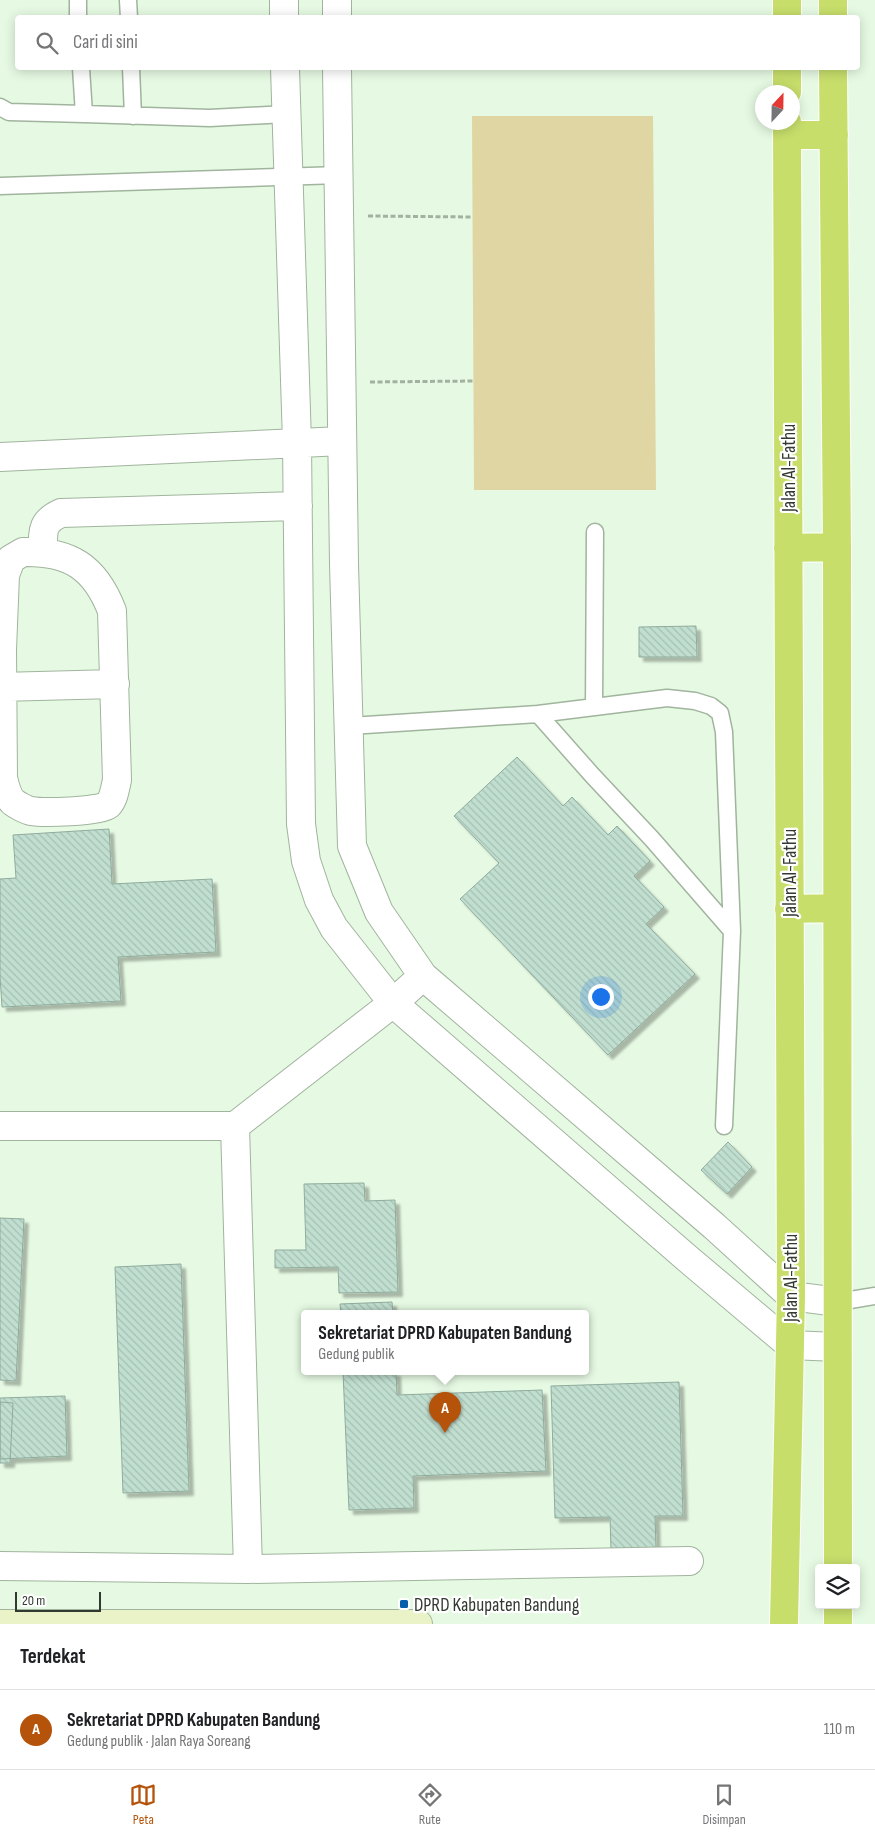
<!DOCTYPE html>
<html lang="id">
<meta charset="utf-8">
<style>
body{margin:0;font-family:"Sofia Sans Condensed",sans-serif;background:#f2f2f2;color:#202124}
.controls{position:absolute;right:15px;bottom:15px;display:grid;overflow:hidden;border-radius:5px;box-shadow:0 2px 12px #0003}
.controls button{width:45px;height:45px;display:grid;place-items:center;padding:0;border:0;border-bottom:1px solid #e0e0e0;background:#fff;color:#202124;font:25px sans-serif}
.compass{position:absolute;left:755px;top:85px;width:45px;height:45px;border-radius:50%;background:#fff;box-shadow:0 2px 12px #0003;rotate:22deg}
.scale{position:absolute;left:15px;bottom:12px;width:86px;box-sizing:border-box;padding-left:5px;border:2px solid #323931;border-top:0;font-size:14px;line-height:18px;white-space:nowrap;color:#323931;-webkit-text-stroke:4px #fff;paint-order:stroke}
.you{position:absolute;left:600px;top:996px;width:18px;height:18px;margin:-12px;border:4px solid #fff;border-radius:50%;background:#1a73e8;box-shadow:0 0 0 8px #1a73e833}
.badge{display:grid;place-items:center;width:32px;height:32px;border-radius:50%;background:#b45309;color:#fff;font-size:16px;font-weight:700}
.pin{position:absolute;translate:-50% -41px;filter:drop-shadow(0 1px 2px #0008)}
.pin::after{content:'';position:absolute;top:26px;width:18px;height:15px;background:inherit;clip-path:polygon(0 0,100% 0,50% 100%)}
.popup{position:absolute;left:301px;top:1310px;width:288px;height:65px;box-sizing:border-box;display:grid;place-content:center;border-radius:5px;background:#fff;filter:drop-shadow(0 1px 4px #0005);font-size:16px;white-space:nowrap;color:#757577}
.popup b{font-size:19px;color:#202124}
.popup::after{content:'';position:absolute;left:50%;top:100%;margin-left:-10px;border:10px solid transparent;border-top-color:#fff}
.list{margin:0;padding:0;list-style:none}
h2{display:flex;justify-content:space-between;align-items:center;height:65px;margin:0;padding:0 20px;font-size:21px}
h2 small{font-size:16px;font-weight:400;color:#757577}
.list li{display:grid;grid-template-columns:32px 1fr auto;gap:15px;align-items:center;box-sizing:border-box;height:80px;padding:0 20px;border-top:1px solid #e0e0e0}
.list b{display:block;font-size:19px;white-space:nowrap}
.list p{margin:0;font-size:16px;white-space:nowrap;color:#757577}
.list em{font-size:16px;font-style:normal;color:#757577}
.icon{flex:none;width:28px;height:28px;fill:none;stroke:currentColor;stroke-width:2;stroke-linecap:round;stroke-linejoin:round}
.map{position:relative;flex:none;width:875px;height:1624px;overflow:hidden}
.search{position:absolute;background:#fff;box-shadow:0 2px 12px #0003;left:15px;right:15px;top:15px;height:55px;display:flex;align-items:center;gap:12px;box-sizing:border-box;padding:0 18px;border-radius:5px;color:#757577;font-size:19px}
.sheet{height:145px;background:#fff}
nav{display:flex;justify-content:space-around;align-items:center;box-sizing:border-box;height:70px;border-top:1px solid #e0e0e0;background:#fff;font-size:14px;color:#757577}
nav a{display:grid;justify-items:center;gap:2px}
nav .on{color:#b45309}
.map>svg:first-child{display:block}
.park{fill:#e0d6a3}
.building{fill:url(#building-back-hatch);stroke:#8fab9d;filter:url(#shadow)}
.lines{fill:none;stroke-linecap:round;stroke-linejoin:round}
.service-casing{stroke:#a1b49e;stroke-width:19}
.minor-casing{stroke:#a1b49e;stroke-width:30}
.secondary-casing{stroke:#a1b49e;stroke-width:30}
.trunk-casing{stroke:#fff;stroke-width:30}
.path{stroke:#a2b1a0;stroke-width:3;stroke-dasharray:5 2.5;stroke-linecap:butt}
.service{stroke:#fff;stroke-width:16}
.minor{stroke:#fff;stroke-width:28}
.secondary{stroke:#eaf3c8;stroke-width:28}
.trunk{stroke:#c7de6b;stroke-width:28}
.poi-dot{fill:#065fad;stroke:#fff;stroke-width:2}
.labels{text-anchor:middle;stroke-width:4.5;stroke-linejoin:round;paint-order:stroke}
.street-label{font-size:19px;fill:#323931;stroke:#fff}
.poi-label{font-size:19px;fill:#323931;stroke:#fff;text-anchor:start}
</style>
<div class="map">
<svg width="875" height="1624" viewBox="0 0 875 1624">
<defs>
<pattern id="building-back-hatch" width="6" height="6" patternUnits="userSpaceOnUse" patternTransform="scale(1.25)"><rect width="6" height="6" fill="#c1dfd0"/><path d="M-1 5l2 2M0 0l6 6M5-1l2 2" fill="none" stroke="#a6c0b3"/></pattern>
<filter id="shadow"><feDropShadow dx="4.5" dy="4.5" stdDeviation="1" flood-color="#0004"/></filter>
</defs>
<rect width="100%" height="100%" fill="#e6fae3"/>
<path class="park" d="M 472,116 L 653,116 L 656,490 L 474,490 Z"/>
<path class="building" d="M 696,626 L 697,657 L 639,657 L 639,627 Z
M 517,757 L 563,806 L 572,797 L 608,835 L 617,826 L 650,861 L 634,876 L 664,907 L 646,924 L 695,974 L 608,1055 L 460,899 L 499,863 L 454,816 Z
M 109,829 L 112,884 L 212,879 L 216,952 L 118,957 L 121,1001 L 2,1007 L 0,976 L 0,879 L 16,878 L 13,835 Z
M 728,1142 L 752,1167 L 727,1194 L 701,1170 Z
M 364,1183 L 365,1201 L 395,1200 L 398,1292 L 339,1293 L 338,1267 L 275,1268 L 275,1250 L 306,1250 L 304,1184 Z
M 0,1218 L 24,1219 L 16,1381 L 0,1380 Z
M 181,1264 L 189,1491 L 123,1493 L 115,1267 Z
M 392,1302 L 393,1314 L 341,1314 L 340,1304 Z
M 343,1372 L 396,1372 L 397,1395 L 542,1390 L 546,1471 L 413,1476 L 414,1508 L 349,1510 Z
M 679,1382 L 683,1516 L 655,1516 L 656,1549 L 611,1550 L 610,1517 L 555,1518 L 551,1386 Z
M 65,1396 L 67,1456 L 0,1459 L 0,1398 Z
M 0,1402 L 13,1403 L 10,1463 L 0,1463 Z"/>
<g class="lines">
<g class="service-casing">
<path id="service" d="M 78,0 L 78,18
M 128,0 L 129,18
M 81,68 L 84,114 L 210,118 L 286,114
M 131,68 L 133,116
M 0,107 L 9,112 L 84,114
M 0,186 L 340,175
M 594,706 L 595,532
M 538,714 L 667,698 L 695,701 L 711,706 L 720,713 L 724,732 L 732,931 L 724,1126
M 350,726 L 538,714 L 592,775 L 652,839 L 732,931
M 838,1302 L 875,1296"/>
</g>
<g class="minor-casing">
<path id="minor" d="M 284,0 L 284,18
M 337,18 L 337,0
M 285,68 L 297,442 L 301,824 L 306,861 L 319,900 L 334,928 L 393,1003 L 688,1259 L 790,1345 L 837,1347
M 337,68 L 344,564 L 352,846 L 379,912 L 423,976 L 714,1226 L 791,1296 L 838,1302
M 0,457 L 342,441
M 23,552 C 70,551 95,567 112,611 L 117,780 C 115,788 114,799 108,805 C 99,812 42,813 31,811 C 26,810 17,805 13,802 C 7,796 5,786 3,778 L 2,650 L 5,575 L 11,559 Z
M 43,552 C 43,531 41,522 61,513 L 298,506
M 0,687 L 115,684
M 0,1126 L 235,1126 L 393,1003 L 423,976
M 235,1126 L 248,1569 L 689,1561
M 0,1566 L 248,1569"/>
</g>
<g class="secondary-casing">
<path id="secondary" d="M 0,1624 L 418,1624"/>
</g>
<g class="trunk-casing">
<path id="trunk" d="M 787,0 L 787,18
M 833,0 L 833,18
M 787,68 L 787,92
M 833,68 L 837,547 L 838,1568
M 787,135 L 834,135
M 788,548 L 837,547
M 789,909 L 836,908
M 838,1605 L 838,1624
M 784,1624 L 791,1296 L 787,122"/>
</g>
<path class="path" d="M 368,216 L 472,217
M 370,382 L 473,381"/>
<use href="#service" class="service"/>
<use href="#minor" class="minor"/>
<use href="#secondary" class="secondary"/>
<use href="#trunk" class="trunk"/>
</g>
<rect class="poi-dot" x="399" y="1599" width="10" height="10" rx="2.5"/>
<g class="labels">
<g class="street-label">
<text transform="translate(788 468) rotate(-90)" y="7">Jalan Al-Fathu</text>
<text transform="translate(789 873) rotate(-90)" y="7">Jalan Al-Fathu</text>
<text transform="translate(790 1278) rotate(-90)" y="7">Jalan Al-Fathu</text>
</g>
<g class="poi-label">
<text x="414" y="1611">DPRD Kabupaten Bandung</text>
</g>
</g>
</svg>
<div class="controls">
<button><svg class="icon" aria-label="layers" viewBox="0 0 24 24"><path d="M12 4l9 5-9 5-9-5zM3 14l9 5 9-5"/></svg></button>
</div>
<svg class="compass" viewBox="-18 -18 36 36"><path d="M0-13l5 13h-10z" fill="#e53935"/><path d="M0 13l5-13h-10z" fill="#757577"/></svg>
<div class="scale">20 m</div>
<div class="you"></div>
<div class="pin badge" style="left:445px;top:1433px">A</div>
<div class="popup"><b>Sekretariat DPRD Kabupaten Bandung</b>Gedung publik</div>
<div class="search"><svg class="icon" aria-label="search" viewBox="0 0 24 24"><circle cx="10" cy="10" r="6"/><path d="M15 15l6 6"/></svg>Cari di sini</div>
</div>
<section class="sheet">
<h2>Terdekat<small></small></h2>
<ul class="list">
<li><span class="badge">A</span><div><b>Sekretariat DPRD Kabupaten Bandung</b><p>Gedung publik · Jalan Raya Soreang</p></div><em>110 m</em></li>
</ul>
</section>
<nav>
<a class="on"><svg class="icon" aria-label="map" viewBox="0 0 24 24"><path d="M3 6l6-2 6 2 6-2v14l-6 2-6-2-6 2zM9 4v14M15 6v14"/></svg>Peta</a>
<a><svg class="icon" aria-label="directions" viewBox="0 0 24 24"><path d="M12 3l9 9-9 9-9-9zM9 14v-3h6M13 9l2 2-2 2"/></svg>Rute</a>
<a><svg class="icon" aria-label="saved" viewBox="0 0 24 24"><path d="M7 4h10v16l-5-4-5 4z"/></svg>Disimpan</a>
</nav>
